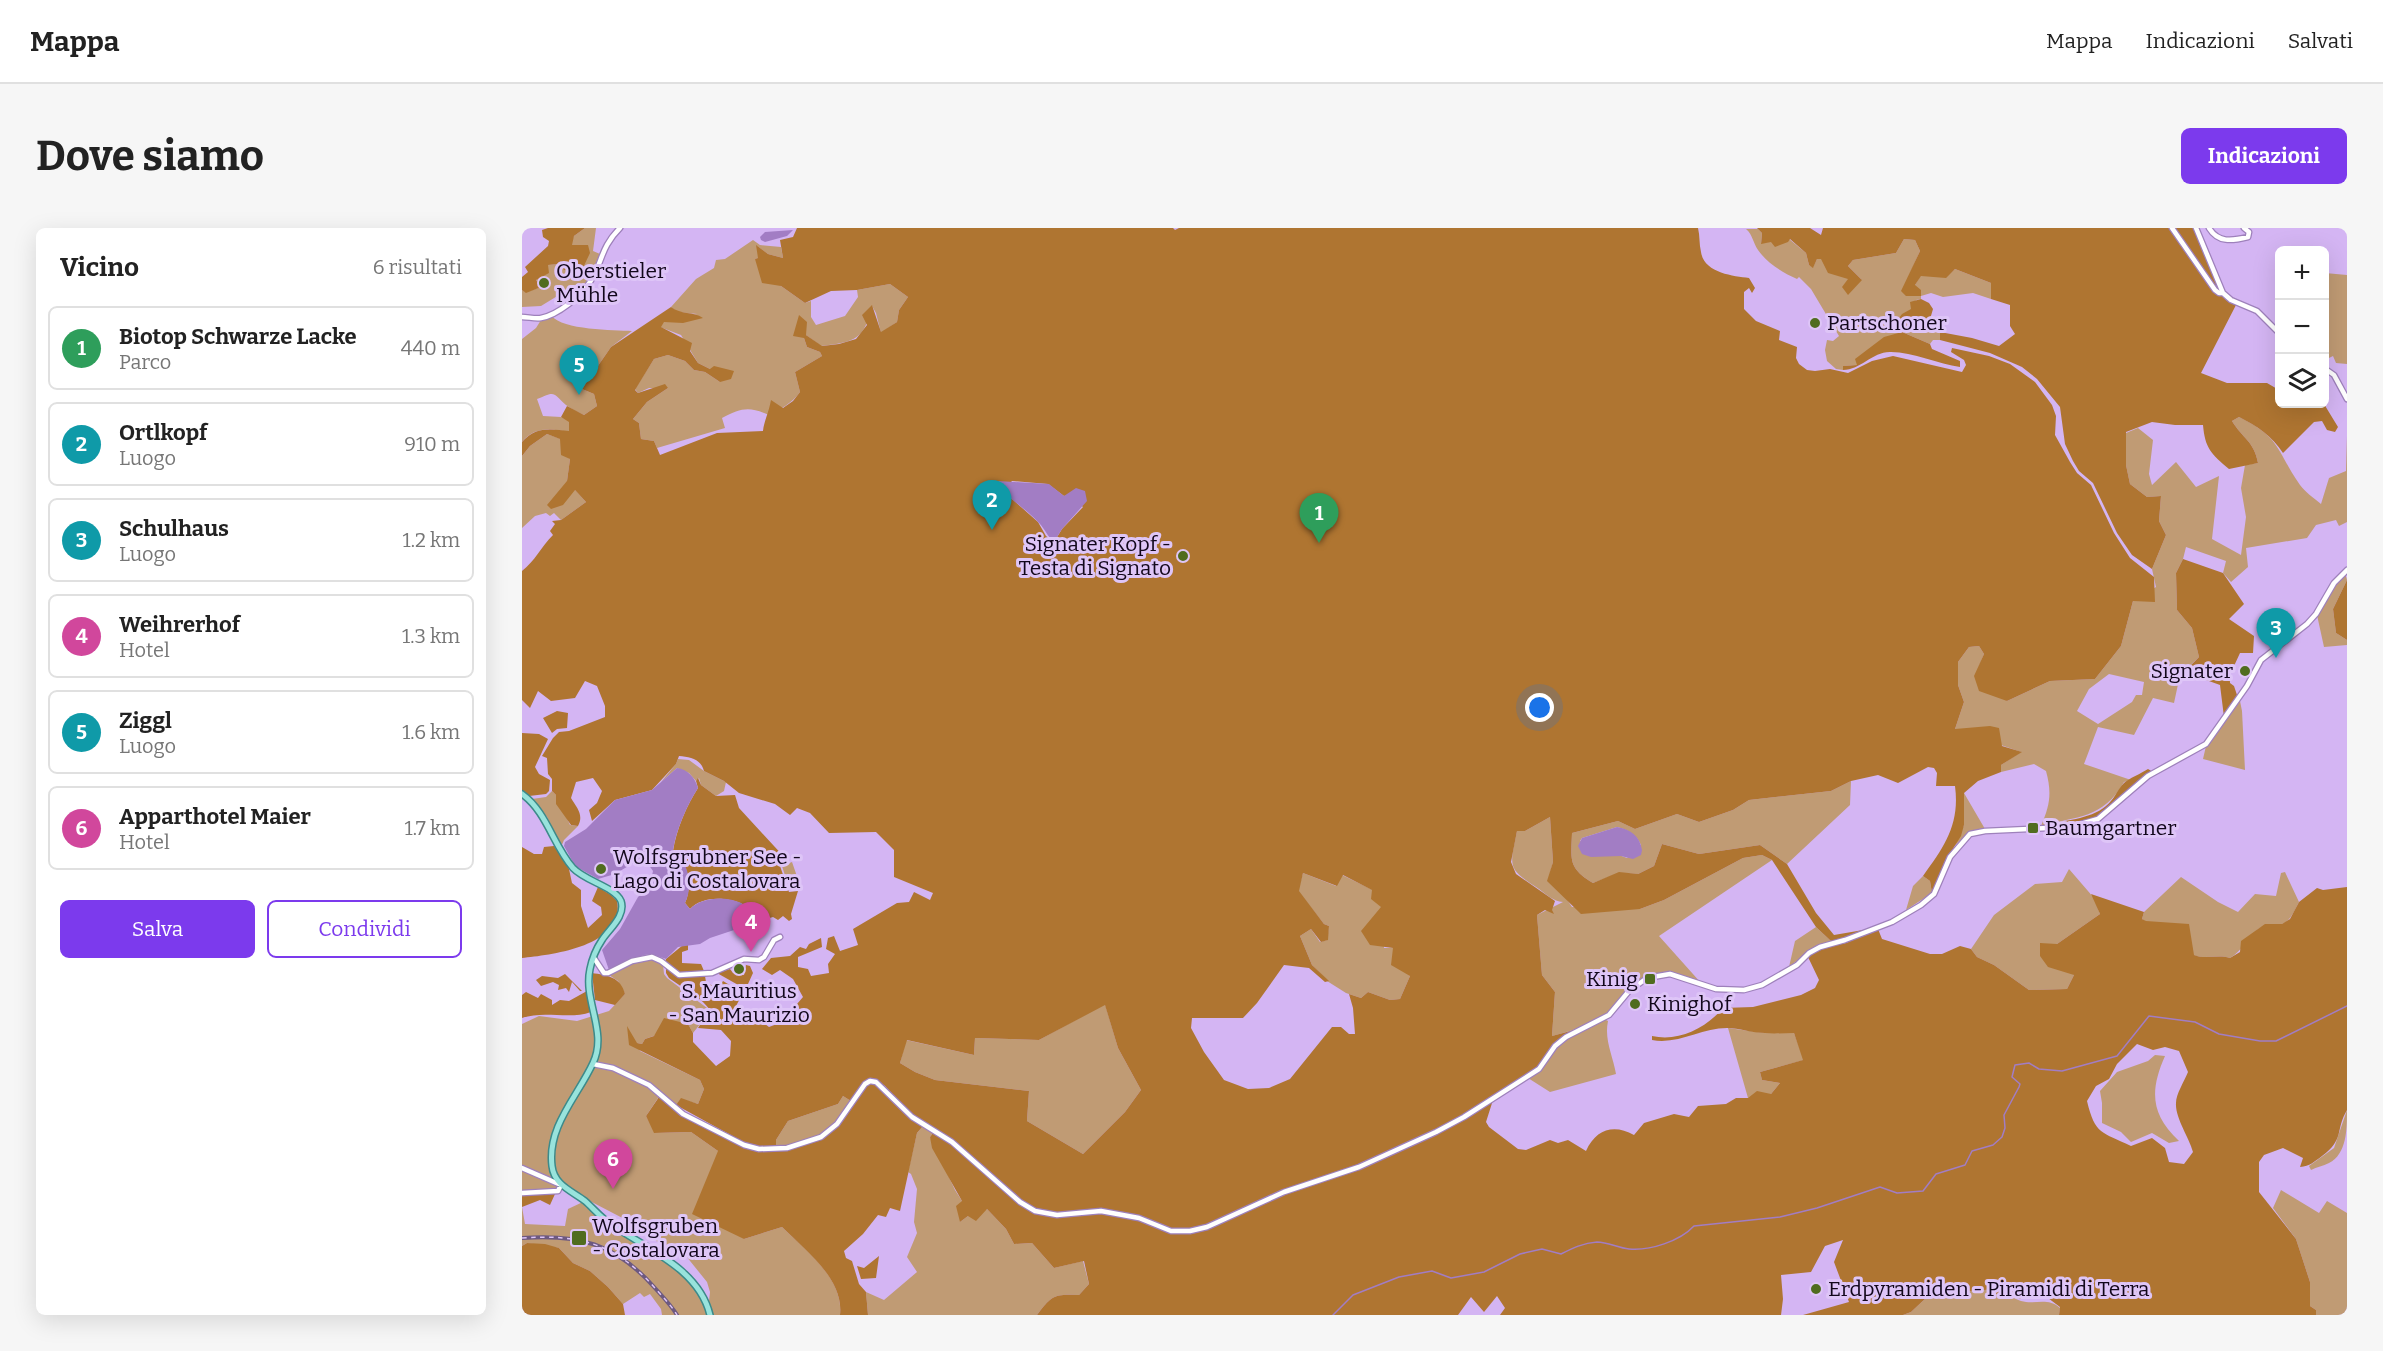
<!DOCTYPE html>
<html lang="it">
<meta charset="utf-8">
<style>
body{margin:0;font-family:Bitter,serif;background:#f6f6f6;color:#222}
.controls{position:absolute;right:18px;top:18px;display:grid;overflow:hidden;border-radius:9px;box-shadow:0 6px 24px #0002}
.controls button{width:54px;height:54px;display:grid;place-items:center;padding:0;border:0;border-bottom:2px solid #e0e0e0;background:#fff;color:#222;font:30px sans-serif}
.you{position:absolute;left:1018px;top:480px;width:21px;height:21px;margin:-15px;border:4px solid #fff;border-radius:50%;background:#1a73e8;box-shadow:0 0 0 9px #1a73e833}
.badge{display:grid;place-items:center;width:39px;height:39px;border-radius:50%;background:#7c3aed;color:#fff;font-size:20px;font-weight:700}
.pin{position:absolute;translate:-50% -50px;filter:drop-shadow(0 2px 3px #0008)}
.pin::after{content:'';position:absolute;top:32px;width:21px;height:18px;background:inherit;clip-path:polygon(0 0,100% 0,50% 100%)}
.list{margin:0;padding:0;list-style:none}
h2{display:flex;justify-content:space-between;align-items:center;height:78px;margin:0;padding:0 24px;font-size:26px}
h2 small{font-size:20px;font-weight:400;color:#767676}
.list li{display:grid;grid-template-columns:39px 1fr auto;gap:18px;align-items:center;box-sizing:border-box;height:84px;margin:0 12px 12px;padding:0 12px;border:2px solid #e0e0e0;border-radius:9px}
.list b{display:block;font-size:22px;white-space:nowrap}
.list p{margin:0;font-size:20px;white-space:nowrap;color:#767676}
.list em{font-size:20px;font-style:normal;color:#767676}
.actions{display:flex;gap:12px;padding:18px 24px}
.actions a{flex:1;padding:14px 0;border:2px solid #7c3aed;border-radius:9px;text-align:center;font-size:21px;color:#7c3aed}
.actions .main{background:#7c3aed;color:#fff}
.icon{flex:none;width:33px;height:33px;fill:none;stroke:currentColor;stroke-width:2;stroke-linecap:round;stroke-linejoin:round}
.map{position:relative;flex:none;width:1825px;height:1087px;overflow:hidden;border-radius:9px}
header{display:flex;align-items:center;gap:36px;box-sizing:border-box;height:84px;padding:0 30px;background:#fff;border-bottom:2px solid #e0e0e0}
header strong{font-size:28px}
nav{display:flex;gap:33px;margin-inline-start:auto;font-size:21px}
.intro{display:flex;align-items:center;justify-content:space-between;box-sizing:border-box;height:144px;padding:0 36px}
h1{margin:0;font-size:42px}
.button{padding:15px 27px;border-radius:9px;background:#7c3aed;color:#fff;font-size:21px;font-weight:700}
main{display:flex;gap:36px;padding:0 36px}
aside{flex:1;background:#fff;border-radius:9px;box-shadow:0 6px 24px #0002}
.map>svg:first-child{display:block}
.green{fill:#c09b74;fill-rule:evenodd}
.forest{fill:#af7531;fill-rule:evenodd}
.water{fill:#a27dc4}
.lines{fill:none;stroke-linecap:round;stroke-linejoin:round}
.stream{stroke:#a27dc4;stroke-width:1.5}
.minor-casing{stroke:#9e81bb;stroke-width:7}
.major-casing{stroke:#3d8a8a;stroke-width:8}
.minor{stroke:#fff;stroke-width:4.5}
.major{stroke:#98e3dc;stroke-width:5}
.rail-casing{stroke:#6d5980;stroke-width:4}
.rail{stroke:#dec5f7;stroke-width:1.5;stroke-dasharray:4.5;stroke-linecap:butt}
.poi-dot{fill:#506c1f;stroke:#dec5f7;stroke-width:2}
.labels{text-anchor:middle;stroke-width:6;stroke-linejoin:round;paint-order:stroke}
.poi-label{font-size:21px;fill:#12071b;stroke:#dec5f7;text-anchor:start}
</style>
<header>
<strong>Mappa</strong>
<nav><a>Mappa</a><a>Indicazioni</a><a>Salvati</a></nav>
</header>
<div class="intro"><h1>Dove siamo</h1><a class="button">Indicazioni</a></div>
<main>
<aside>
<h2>Vicino<small>6 risultati</small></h2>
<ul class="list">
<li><span class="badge" style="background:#2e9e5b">1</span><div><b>Biotop Schwarze Lacke</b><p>Parco</p></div><em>440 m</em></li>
<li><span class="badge" style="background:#0f9aa8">2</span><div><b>Ortlkopf</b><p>Luogo</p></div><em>910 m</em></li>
<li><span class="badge" style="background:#0f9aa8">3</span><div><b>Schulhaus</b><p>Luogo</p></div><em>1.2 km</em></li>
<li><span class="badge" style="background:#d1479c">4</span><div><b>Weihrerhof</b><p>Hotel</p></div><em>1.3 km</em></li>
<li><span class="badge" style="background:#0f9aa8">5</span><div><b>Ziggl</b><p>Luogo</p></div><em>1.6 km</em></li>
<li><span class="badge" style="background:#d1479c">6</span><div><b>Apparthotel Maier</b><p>Hotel</p></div><em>1.7 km</em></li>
</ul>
<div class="actions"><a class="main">Salva</a><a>Condividi</a></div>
</aside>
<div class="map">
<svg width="1825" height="1087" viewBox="0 0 1825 1087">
<rect width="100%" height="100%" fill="#d4b5f3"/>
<path class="green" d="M 63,0 L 74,0 L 71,23 L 78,26 L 63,58 L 55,56 L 19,78 L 0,79 L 0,62 L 4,64 L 19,59 L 14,52 L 26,37 L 37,36 L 52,8 Z
M 1224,1 L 1236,1 L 1240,5 L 1239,15 L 1267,11 L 1284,25 L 1287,37 L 1291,39 L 1295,31 L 1299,30 L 1340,52 L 1326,38 L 1331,32 L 1374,25 L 1382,11 L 1393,12 L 1398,23 L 1380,63 L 1393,57 L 1399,47 L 1424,49 L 1433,41 L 1469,55 L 1469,71 L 1451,65 L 1421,69 L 1409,65 L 1399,68 L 1399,71 L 1394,72 L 1382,101 L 1406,98 L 1405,103 L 1418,104 L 1418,112 L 1411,112 L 1408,116 L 1380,104 L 1335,137 L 1321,138 L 1321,142 L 1314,141 L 1305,133 L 1303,122 L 1305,112 L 1311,113 L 1317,108 L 1289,61 L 1277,49 L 1275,51 C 1261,45 1245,35 1236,22 C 1231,15 1231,7 1224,1 Z
M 231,12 L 238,17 L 259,19 L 261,30 L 246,26 L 235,18 L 237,30 L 233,31 L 259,58 L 283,75 L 289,73 L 289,89 L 294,97 L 323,88 L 336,69 L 335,62 L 368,56 L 386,69 L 377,82 L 375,94 L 359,105 L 354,85 L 350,78 C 342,112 333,114 299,118 L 284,107 L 282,110 L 285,119 L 298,124 L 300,128 L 273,144 L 278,164 C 270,175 259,181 247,187 C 227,178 219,180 200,190 L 203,200 L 135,220 L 132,213 L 119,211 L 117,195 L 111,191 L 125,174 L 146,160 L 127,160 L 116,165 L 113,161 L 132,131 L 146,127 L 163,133 L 172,142 L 183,144 L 198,154 L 188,141 L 176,135 L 159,107 L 138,99 L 141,94 L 175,86 L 155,84 L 149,79 L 174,51 L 192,40 L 194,32 L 203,31 Z
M 1803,45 L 1825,47 L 1825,136 L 1814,135 L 1811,128 L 1807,130 L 1803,138 Z
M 30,88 C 40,102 92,102 110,103 L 89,119 L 60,161 L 72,166 L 75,178 L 62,187 C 56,184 49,181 44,177 C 30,164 34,163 15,171 L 21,188 L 39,189 L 48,193 L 47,204 C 29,201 13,198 0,214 L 0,111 L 14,100 L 19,92 Z
M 1717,189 C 1760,210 1754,223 1778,257 C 1783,264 1792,270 1799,276 L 1807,250 L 1824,243 L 1825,208 L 1825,294 L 1817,298 L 1814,292 L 1794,297 L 1785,310 L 1724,320 L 1726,339 L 1709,354 L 1701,345 L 1704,333 L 1664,319 L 1661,331 L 1654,345 L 1655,382 L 1670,400 L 1677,429 L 1658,447 L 1652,475 L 1631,470 L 1612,507 L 1576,499 L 1562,536 L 1609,552 L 1602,554 C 1581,591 1555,588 1519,598 C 1528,577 1530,565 1524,543 L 1512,536 L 1479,544 L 1479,537 L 1499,524 L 1433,501 L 1442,474 L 1436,457 L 1436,434 L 1447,419 L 1457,418 L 1462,426 L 1453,448 L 1485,473 L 1528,453 L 1573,451 L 1599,418 L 1611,373 L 1634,359 L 1630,341 L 1644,307 L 1637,293 L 1639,268 L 1625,269 L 1608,256 L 1604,237 L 1604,205 L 1616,200 L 1631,212 L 1627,246 L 1630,257 L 1654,234 L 1674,259 L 1697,248 L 1690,311 L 1719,327 L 1724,289 L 1719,260 L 1723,237 L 1736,235 C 1732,213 1721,211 1710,193 ZM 1587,446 L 1622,454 L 1620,467 L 1614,467 L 1610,474 L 1576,496 L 1555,483 L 1567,461 Z
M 25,206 L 39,211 L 48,231 L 45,253 L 64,274 L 39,292 L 32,285 L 28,288 L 24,285 L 13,288 L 0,300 L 0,228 L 8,218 Z
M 1823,345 L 1825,352 L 1811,381 L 1814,405 L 1825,412 L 1825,417 L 1802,419 L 1795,387 L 1815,354 Z
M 1718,473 L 1720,483 L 1723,542 L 1681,531 L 1684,518 Z
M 156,531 L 167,532 L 182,543 L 204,554 L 202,563 L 194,568 L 179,557 L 177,550 L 174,553 L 167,545 L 155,540 L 139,554 L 154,536 Z
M 1329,553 L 1328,577 L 1265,636 L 1238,617 L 1177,626 L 1140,616 L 1132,638 L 1116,646 L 1097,645 L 1071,655 C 1046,640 1049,632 1050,605 L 1096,593 L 1113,601 L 1155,586 L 1177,594 L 1211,582 L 1227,572 L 1309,563 ZM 1095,599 C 1105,601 1115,607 1119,617 L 1105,630 L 1058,613 L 1060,610 Z
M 30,563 L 34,567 L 48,597 L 56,598 L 42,612 L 39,619 L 25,589 L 10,571 L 24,569 Z
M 1442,565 L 1463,601 L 1449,603 L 1433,617 L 1442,597 Z
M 1028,589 L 1031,634 L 1026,653 L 1044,670 L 1050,679 L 1118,681 L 1142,672 L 1221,630 L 1240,627 L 1250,632 L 1137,708 L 1179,755 C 1146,740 1128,740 1101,767 C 1096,773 1092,780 1086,785 C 1071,797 1049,803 1030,808 L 1033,764 L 1020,747 L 1015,687 L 1041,674 C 1031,673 1025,667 1017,661 C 984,640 988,639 995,603 L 1003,603 Z
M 270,634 L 278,657 L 267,660 L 260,638 Z
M 1547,641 L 1572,670 L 1578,686 L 1535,716 L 1552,747 L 1545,761 L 1507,762 L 1472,737 L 1455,729 L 1449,721 L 1472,687 L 1513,656 L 1540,654 Z
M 1763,644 L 1777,674 C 1773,681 1769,693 1760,696 C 1749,700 1745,694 1734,703 C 1724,712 1720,723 1708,730 C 1695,726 1684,732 1671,727 L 1620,691 L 1622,684 L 1659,649 L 1696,674 L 1716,684 L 1733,666 L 1754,668 L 1759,645 Z
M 781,645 L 814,658 L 820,647 L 851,662 L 859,678 L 862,720 L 871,720 L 888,748 L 878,771 L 868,772 L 846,764 L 839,770 L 824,765 L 805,753 L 806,753 L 790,737 L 778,708 L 789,701 L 798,714 L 805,712 L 807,698 L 802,696 L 776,663 Z
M 1401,648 L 1408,653 L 1410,665 L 1384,682 L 1391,658 Z
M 1294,699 L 1310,714 L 1295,717 L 1267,739 L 1273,713 Z
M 131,730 L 141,736 L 142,746 L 145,750 L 185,780 L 187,785 L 171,805 L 166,796 L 123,811 L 120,816 L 115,815 L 118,823 L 178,852 L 182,861 L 176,876 L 159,871 L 154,877 L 140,864 L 124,888 L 133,905 L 169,904 L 196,923 L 222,1011 L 260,999 C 284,1022 322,1051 318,1087 L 191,1087 L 187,1073 L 188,1064 L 185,1054 L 160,1023 L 137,1015 L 112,996 L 39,958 L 36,963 L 0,965 L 0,796 L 17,788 L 55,793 L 87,783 L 103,766 L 96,753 L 87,747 L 105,736 Z
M 583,776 L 596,820 L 619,862 L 603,884 L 561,926 L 505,893 L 507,863 L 413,852 L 393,844 L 378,835 L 384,812 L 452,827 L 453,810 L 517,812 Z
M 1082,791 L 1086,793 C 1082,812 1091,828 1094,846 L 1028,864 L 1006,850 L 1045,810 Z
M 1206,800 L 1242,805 L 1272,805 L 1282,832 L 1238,844 L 1240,852 L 1258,855 L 1249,866 L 1226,870 Z
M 1633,827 L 1643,828 C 1628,862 1628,886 1657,913 L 1647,915 L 1630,905 L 1609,914 L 1599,904 L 1580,895 L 1580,875 L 1578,863 L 1595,844 L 1626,833 Z
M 321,868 L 329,873 C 312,902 288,918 254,919 L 254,912 L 266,893 L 316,876 Z
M 1825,882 C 1825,901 1825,926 1807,935 C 1801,938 1795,939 1789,942 L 1787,938 L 1812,920 Z
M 401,898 L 411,905 L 408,909 L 433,962 L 440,973 L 438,994 L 446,988 L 465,981 L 484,1001 L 492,1016 L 510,1015 L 532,1040 L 561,1033 L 567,1056 L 557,1067 C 532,1066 530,1067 515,1087 L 346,1087 L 344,1064 L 362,1072 L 395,1044 L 385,1029 L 395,1005 L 392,994 L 395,961 L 389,946 L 386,944 L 395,905 Z
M 1759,962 L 1797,985 L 1805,973 L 1825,985 L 1825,1087 L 1794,1087 L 1794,1082 L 1788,1078 L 1788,1054 L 1774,1011 L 1751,980 Z
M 63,973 C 72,981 81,990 91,998 C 127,1024 173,1042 187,1087 L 140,1087 L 139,1081 L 128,1066 L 122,1069 L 118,1065 L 101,1076 L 86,1059 L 68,1043 L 51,1035 L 37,1020 L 5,1015 L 0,1018 L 0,979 L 3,996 L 43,998 L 46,981 Z
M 1474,1061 L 1475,1066 C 1485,1065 1489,1070 1499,1073 C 1513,1077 1526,1069 1538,1080 L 1537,1087 L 1381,1087 L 1389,1084 L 1404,1070 L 1429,1069 L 1439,1064 Z"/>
<path class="forest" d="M 26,0 L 63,0 L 52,8 L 50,17 L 66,17 L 68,25 L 59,44 L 42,42 L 37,36 L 26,37 L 27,45 L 14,52 L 19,59 L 4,65 L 0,62 L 0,49 L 6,44 L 3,39 L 26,18 L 27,13 L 21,9 L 20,2 Z
M 275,0 L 651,0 L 653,2 L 657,0 L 1176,0 C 1178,8 1177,16 1179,24 C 1182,45 1211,48 1227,50 L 1233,60 L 1230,65 L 1227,60 L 1222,64 L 1222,81 L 1234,93 L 1258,103 L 1257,112 L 1275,119 L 1274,130 L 1277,136 L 1285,142 L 1293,143 L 1308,141 L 1326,145 L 1350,133 L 1371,128 L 1440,144 L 1444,137 L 1442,132 L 1429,124 L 1430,120 L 1467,128 L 1488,136 L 1513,154 L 1530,177 L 1534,188 L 1533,207 L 1548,234 L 1555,245 L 1569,257 L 1592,305 L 1608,330 L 1632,349 L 1633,374 L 1611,373 L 1599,418 L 1573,451 L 1528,453 L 1485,473 L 1457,463 L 1452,448 L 1462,426 L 1457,418 L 1447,419 L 1436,434 L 1436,457 L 1442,474 L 1433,501 L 1468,498 L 1477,500 L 1480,518 L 1500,524 L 1479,537 L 1479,544 L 1456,553 L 1442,565 L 1442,597 L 1439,608 L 1422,635 L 1421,642 L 1410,665 L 1408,653 L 1401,648 C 1423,618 1438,596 1433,558 L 1414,558 L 1415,545 L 1412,540 L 1406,539 L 1376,555 L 1356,547 L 1329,553 L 1309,563 L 1227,572 L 1211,582 L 1177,594 L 1155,586 L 1113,601 L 1096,593 L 1050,605 C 1049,632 1046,640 1071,655 L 1097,644 L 1116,646 L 1132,638 L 1140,616 L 1177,626 L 1238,617 L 1265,636 L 1294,685 L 1312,707 L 1347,701 L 1310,714 L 1294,699 L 1250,632 L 1240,627 L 1221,630 L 1142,672 L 1118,681 L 1059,686 L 1025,653 L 1031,634 L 1028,589 L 1003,603 L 995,603 L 989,634 L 994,646 L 1033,673 L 1030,682 L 1032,686 L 1023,682 L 1015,687 L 1020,747 L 1033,764 L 1030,808 L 1052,802 L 1016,840 L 942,889 L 837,938 L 762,963 L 697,993 L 668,1002 L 649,1002 L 617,990 L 579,982 L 536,986 L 514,982 L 498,974 L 430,914 L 390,888 L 363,858 L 355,853 L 348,852 L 329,873 L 321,868 L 316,876 L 266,893 L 254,912 L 254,919 L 237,920 L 223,915 L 154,877 L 159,870 L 176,876 L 182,861 L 178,852 L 107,817 L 105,798 L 115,815 L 120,816 L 123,811 L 132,808 L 142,790 L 166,796 L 171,805 L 171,814 L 194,838 L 208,828 L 209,813 L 199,802 L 176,800 L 178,797 L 195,797 C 189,773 166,764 147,750 L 144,745 L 144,739 C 157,750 167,748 183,748 L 184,754 L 196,761 L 201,753 L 221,765 L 214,778 L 225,785 L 235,785 L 241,788 L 243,796 L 247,799 L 263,793 L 272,796 L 280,786 L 275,776 L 281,769 L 271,751 L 258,742 L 250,747 L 240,741 L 249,730 L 268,728 L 278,719 L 284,721 L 287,716 L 299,710 L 300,719 L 276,729 L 276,739 L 286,741 L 289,748 L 307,745 L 306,736 L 313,726 L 304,721 L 306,710 L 312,708 L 318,723 L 336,717 L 331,701 L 375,675 L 387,674 L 392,664 L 408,672 L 411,665 L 372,649 L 372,622 L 354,604 L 307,605 L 288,585 L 275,580 L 268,587 L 253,576 L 217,565 L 202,553 L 182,543 C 179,531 168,529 157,528 L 154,536 L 130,562 L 93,572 L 70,593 L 67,582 L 75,575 L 80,563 L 71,550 L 54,554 L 49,570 C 55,580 62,587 56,598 L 49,597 L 34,576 L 34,567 L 30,563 L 30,551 L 26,546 L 25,530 L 20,528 L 31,510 L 37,504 L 47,503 L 83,489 L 83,478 L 75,458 L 63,453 L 53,470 L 29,473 L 16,463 L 8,480 L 0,472 L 0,343 C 13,333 19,319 31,307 L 28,303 L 33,296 L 30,293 L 39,292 L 64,274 L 53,262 L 41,277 L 29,281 L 25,277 L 45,253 L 48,231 L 39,227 L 38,211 L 25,206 L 8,218 L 0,228 L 0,214 C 13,198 29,201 47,203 L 47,194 L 39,189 L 45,178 L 62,187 L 75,178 L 72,166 L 60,161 L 89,119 L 149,79 C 159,87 171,83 181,90 L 161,95 L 142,94 L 139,99 L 170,115 L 168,123 L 176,135 L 188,141 L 192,138 L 212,143 L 209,151 L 198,154 L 183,144 L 172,142 L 163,133 L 146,127 L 132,131 L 113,162 L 116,165 L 143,156 L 146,160 L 125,174 L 111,191 L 117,195 L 119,211 L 132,213 L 138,227 L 195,205 L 241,203 C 242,193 247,184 249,172 L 261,180 L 271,173 L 278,164 L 273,144 L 300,128 L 298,124 L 285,119 L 282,110 L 271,108 L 277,87 L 285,94 L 284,107 L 300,118 L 317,116 L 334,111 L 345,97 L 340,87 L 350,77 L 359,104 L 375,94 L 377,82 L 386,69 L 368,56 L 335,62 L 309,63 L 283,75 L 259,58 L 240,55 L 233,31 L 236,30 L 234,17 L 246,26 L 261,30 L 258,12 L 271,9 ZM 490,253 L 526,256 L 542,268 L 547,267 L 561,279 L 540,301 L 532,314 L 524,308 L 516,294 L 481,263 ZM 781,645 L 815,658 L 821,647 L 850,662 L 849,671 L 859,679 L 839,703 L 848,717 L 871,720 L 869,737 L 888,748 L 878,771 L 868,772 L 846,764 L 839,770 L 827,766 L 831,780 L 833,806 L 827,806 L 819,799 L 810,799 L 768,851 L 747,860 L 726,861 L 702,852 L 682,824 L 669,800 L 670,790 L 721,790 L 735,775 L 762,737 L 787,740 L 803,754 L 807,753 L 790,737 L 778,708 L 789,701 L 799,714 L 806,712 L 807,698 L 802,696 L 777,663 ZM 583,777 L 596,820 L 619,862 L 603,884 L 561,926 L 505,893 L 507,863 L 413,852 L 393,844 L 378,835 L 385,812 L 452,827 L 453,810 L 517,812 Z
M 1235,0 L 1288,0 L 1299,7 L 1301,0 L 1673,0 L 1688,36 L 1696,62 L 1704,72 L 1714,77 L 1679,145 L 1705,155 L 1745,155 L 1757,162 L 1758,176 L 1802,176 L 1816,199 L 1813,204 L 1805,202 L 1800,193 L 1792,194 L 1761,225 C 1750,208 1735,198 1717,189 L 1710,193 C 1721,211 1732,213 1736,235 L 1707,241 C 1689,226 1683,220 1681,197 L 1653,197 L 1630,194 L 1604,204 L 1604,237 L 1608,256 L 1625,269 L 1639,268 L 1637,293 L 1644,307 L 1630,341 L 1610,327 L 1595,305 L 1571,255 L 1557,243 L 1551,233 L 1543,216 L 1538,179 L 1515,151 L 1500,139 L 1468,125 L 1418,112 L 1418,104 L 1450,110 L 1477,118 L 1493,106 L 1488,98 L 1488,77 L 1469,71 L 1469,55 L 1433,41 L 1424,50 L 1399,48 L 1393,57 L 1399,62 L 1399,68 L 1384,68 L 1379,63 L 1398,23 L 1393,12 L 1382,11 L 1374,25 L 1331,32 L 1326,38 L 1340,52 L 1326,67 L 1320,59 L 1326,51 L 1306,45 L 1299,31 L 1295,31 L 1291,40 L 1287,37 L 1284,25 L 1268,11 L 1266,14 L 1253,19 L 1249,14 L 1239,16 L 1240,5 Z
M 1399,71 L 1407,75 L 1411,81 L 1406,98 L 1382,101 L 1377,90 L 1380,86 L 1389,81 L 1388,74 Z
M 1380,104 L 1408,116 L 1410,121 L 1438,133 L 1438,139 C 1417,136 1391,124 1369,124 C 1351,123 1339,142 1321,142 L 1321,138 L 1335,137 L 1333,131 L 1362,109 Z
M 1661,331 L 1701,345 L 1722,376 L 1707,391 L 1732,408 L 1731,425 L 1718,425 L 1712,438 L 1707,437 L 1708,455 L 1712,458 L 1716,470 L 1702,489 L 1698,457 L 1662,444 L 1677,429 L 1670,400 L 1655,382 L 1654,345 Z
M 1825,352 L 1825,412 L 1814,405 L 1811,381 Z
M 35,483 L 46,485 L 45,500 L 35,501 L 30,505 L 21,490 Z
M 0,505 L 17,506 L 26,511 L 13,539 L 17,546 L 28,552 L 27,563 L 24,566 L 7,568 L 0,562 Z
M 1626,541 L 1631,544 L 1576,589 L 1548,598 L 1522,600 L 1521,597 C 1542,592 1567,592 1584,578 C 1592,572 1595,562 1602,555 C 1606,551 1620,545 1626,541 Z
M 176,550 L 179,557 L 194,568 L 213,567 L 217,580 L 264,631 L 258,638 L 267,664 L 276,663 L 269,686 L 270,691 L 267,693 L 261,688 L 256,692 L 251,689 L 241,692 C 235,688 229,680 223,677 C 207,669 181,667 168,681 L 163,675 C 171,658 165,633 151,623 C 154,602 165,577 176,560 L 174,553 Z
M 32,618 L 47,641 L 50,655 L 59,662 L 59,678 L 66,700 L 80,687 L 79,679 L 70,673 L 76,659 L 89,667 L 95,673 C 104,718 30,727 0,730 L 0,619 L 12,626 L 20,626 L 22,619 Z
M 1825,659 L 1825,882 C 1813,902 1823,911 1800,928 C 1792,934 1788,938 1778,939 L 1781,930 L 1761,920 L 1742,927 L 1737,934 L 1737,964 L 1774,1011 L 1788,1054 L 1788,1078 L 1794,1082 L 1794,1087 L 1537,1087 L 1538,1079 L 1526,1070 L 1496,1071 L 1487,1066 L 1474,1066 L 1474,1061 L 1439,1064 L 1429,1069 L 1404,1070 L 1389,1084 L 1381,1087 L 1281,1087 L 1327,1074 L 1312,1034 L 1321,1012 L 1303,1018 L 1289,1044 L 1259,1047 L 1261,1071 L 1259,1087 L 978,1087 L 983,1080 L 975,1068 L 962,1084 L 949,1069 L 936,1087 L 515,1087 C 530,1067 532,1066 557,1067 L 567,1056 L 562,1033 L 532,1040 L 510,1015 L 492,1016 L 484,1001 L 465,981 L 454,993 L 446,988 L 438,994 L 434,978 L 440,973 L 410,920 L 408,909 L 411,905 L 429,915 L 498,976 L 513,984 L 536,988 L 579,984 L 617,991 L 649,1004 L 669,1004 L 762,964 L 838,939 L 898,912 L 971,872 L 964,894 L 967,899 L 996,921 L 1004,922 L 1028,912 L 1036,915 L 1046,912 L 1064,923 C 1074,901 1092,896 1112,907 L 1122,895 L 1152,886 L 1167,889 L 1176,878 L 1204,876 L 1214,870 L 1226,870 L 1235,863 L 1249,866 L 1258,855 L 1240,852 L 1238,844 L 1281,832 L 1272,805 C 1262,805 1252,806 1243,805 C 1230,805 1217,800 1205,800 C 1179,800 1156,817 1130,812 L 1130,808 C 1157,814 1184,800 1201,780 L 1231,779 L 1279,767 L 1293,760 L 1297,752 L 1286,729 L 1300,720 L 1324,715 L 1356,701 L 1360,711 L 1408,726 L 1420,726 L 1438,718 L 1449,721 L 1455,729 L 1472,737 L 1507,762 L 1545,761 L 1552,747 L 1526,739 L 1518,728 L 1518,715 L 1535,716 L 1578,686 L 1569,666 L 1622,684 L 1620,691 L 1624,693 L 1667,696 L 1672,727 C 1684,732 1695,726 1708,730 L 1718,724 L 1719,713 L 1743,696 L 1760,696 L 1768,691 L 1777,674 L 1795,660 L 1801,662 ZM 1615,816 L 1631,822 L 1643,819 L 1657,823 L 1666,844 C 1662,854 1654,866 1654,875 C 1653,890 1667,909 1671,924 L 1662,936 L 1647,934 L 1643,920 L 1630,910 L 1609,918 C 1580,904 1573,907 1565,873 L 1574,858 L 1587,851 L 1595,836 Z
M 161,717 L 166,717 L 166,722 L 160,724 L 160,735 L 179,736 L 182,743 L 160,745 L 143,735 L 144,731 Z
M 224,737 L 228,738 L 231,745 L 226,756 L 218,758 L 195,745 L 208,741 L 211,745 L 222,747 Z
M 70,745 C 85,747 99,749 103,766 L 93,777 L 73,772 Z
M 43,746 L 60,763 L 58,763 L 50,754 L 47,764 L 44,760 L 36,762 L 37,757 L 31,754 L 19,758 L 14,752 L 20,748 L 36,750 Z
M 65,763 L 69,784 C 47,792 23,782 0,790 L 0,767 L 4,764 L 16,770 L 19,766 L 30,772 L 30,777 L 38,772 L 47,773 Z
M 348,854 L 353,855 L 401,898 L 395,905 L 378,983 L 368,980 L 364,989 L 356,987 L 341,1006 L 322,1023 L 324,1030 L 330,1033 L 337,1056 L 344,1064 L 346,1087 L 318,1087 C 322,1051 284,1023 260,999 L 222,1011 L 170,986 L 196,923 L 169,904 L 132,905 L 124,888 L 137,869 C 160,890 188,902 217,914 C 223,917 231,922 238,923 C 256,926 294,916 308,905 C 323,892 333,873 344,857 Z
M 33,966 L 28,977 L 18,972 L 0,979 L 0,967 Z
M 5,1015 L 23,1016 L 37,1020 L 51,1035 L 68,1043 L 86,1059 L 101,1076 L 103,1087 L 0,1087 L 0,1018 Z
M 357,1028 L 354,1050 L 339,1051 L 335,1038 L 342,1040 Z"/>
<path class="water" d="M 271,2 L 265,8 L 243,14 L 239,12 L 238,9 L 243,4 Z
M 476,253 L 527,256 L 542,268 L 554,260 L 563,263 L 565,273 L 540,301 L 532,314 C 525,308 523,301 517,295 C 504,280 484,271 476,253 Z
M 155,540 C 166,541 173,550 176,560 C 165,577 154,602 151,622 C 166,634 172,656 163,675 L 168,681 C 181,667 215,667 227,681 L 224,691 L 212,702 L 188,710 L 178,716 L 156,719 L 144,731 L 130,726 L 122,727 L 87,742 L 80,722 L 98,701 L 116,669 L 128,657 L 131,643 L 124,633 L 118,631 L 93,646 L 76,651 L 53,638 L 42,618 L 43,614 L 64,601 L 93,572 L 130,562 Z
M 1095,599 C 1108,601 1118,608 1120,622 L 1119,627 L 1111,631 L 1099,628 L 1069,629 L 1060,626 L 1056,618 L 1060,610 Z"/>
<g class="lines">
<path class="stream" d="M 811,1087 L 831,1067 L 877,1049 L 910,1043 L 929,1050 L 962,1044 L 998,1026 L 1020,1021 L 1039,1026 C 1051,1020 1061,1015 1075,1014 C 1086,1014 1096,1020 1107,1021 C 1128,1023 1158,1013 1172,998 L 1258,989 L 1295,980 L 1358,959 L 1375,965 L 1401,963 L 1414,946 L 1443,937 L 1450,923 L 1471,917 L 1480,909 L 1483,900 L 1482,887 L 1497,859 L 1498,856 L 1490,849 L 1493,837 L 1507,835 L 1517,841 L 1540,843 L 1595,828 L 1627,788 L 1673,794 L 1697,806 L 1738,813 L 1754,813 L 1825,778"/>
<g class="minor-casing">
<path id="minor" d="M 1650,0 L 1693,62 L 1697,65 L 1701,65
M 1674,0 L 1701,65 L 1709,72 L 1735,83 L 1758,106
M 1687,0 C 1696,15 1710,13 1726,9 L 1727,4 L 1722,0
M 0,89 C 6,89 13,91 19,90 C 36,87 59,68 68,54 C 81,34 78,20 98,0
M 1802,140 L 1812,147 L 1825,171
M 72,730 L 82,745 L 86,745 L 110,733 L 130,729 L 139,733 L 157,747 L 190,745 L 222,731 L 237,732 L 242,729 L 252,712 L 258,709
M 71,836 L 91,840 L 127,857 L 161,886 L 222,917 L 237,921 L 265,920 L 299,909 L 315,896 L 343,856 L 348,853 L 354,854 L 390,889 L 430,914 L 498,974 L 513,983 L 535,987 L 579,983 L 617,990 L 649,1003 L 668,1003 L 685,999 L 762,964 L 837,939 L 914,904 L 942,889 L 1017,841 L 1033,818 L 1044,809 L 1087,787 L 1107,763 L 1125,750 L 1148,746 L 1194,761 L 1222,762 L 1240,757 L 1275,737 L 1287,725 L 1298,719 L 1323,712 L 1370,694 L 1399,677 L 1412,666 L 1428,629 L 1448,606 L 1463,603 L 1548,599 L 1576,591 L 1626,548 L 1684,516 L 1725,458 L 1739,432 L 1785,396 L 1794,386 L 1812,355 L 1825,342
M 0,940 L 39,957 L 36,963 L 0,965"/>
</g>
<g class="major-casing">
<path id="major" d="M 0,566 C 25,584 31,617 51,640 C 63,653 93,659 99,673 C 104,688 87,701 80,712 C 74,721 70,731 68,741 C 61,773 86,804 71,835 C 56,868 25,898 30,938 C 32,957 50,963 63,973 C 72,981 80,991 90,997 C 125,1021 177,1041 188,1087"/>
</g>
<use href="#minor" class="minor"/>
<use href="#major" class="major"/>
<g class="rail-casing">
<path id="rail" d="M 0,1010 C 56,1006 93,1015 132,1059 C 140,1068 149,1077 155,1087"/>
</g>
<use href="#rail" class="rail"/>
</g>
<g class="poi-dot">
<circle cx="22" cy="55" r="6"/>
<circle cx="1293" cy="95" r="6"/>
<circle cx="661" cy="328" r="6"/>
<circle cx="1723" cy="443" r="6"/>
<rect x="1505" y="594" width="12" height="12" rx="3"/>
<circle cx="79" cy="641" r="6"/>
<circle cx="217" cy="741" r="6"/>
<rect x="1122" y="745" width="12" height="12" rx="3"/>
<circle cx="1113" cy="776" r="6"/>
<rect x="49" y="1002" width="16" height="16" rx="3"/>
<circle cx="1294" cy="1061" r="6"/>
</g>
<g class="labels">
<g class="poi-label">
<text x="34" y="50">Oberstieler<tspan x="34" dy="24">Mühle</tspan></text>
<text x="1305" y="102">Partschoner</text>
<text x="649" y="323" text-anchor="end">Signater Kopf -<tspan x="649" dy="24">Testa di Signato</tspan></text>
<text x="1711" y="450" text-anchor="end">Signater</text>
<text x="1523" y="607">Baumgartner</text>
<text x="91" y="636">Wolfsgrubner See -<tspan x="91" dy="24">Lago di Costalovara</tspan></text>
<text x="1116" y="758" text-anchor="end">Kinig</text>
<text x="217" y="770" text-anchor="middle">S. Mauritius<tspan x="217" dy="24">- San Maurizio</tspan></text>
<text x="1125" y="783">Kinighof</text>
<text x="70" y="1005">Wolfsgruben<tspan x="70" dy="24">- Costalovara</tspan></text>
<text x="1306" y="1068">Erdpyramiden - Piramidi di Terra</text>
</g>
</g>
</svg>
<div class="controls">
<button>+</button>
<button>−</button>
<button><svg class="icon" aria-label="layers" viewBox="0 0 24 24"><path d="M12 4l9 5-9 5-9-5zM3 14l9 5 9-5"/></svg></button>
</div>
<div class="you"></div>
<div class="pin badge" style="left:797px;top:315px;background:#2e9e5b">1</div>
<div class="pin badge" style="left:470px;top:302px;background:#0f9aa8">2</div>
<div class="pin badge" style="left:1754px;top:430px;background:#0f9aa8">3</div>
<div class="pin badge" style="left:229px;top:724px;background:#d1479c">4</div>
<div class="pin badge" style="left:57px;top:167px;background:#0f9aa8">5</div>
<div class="pin badge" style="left:91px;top:961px;background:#d1479c">6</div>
</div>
</main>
